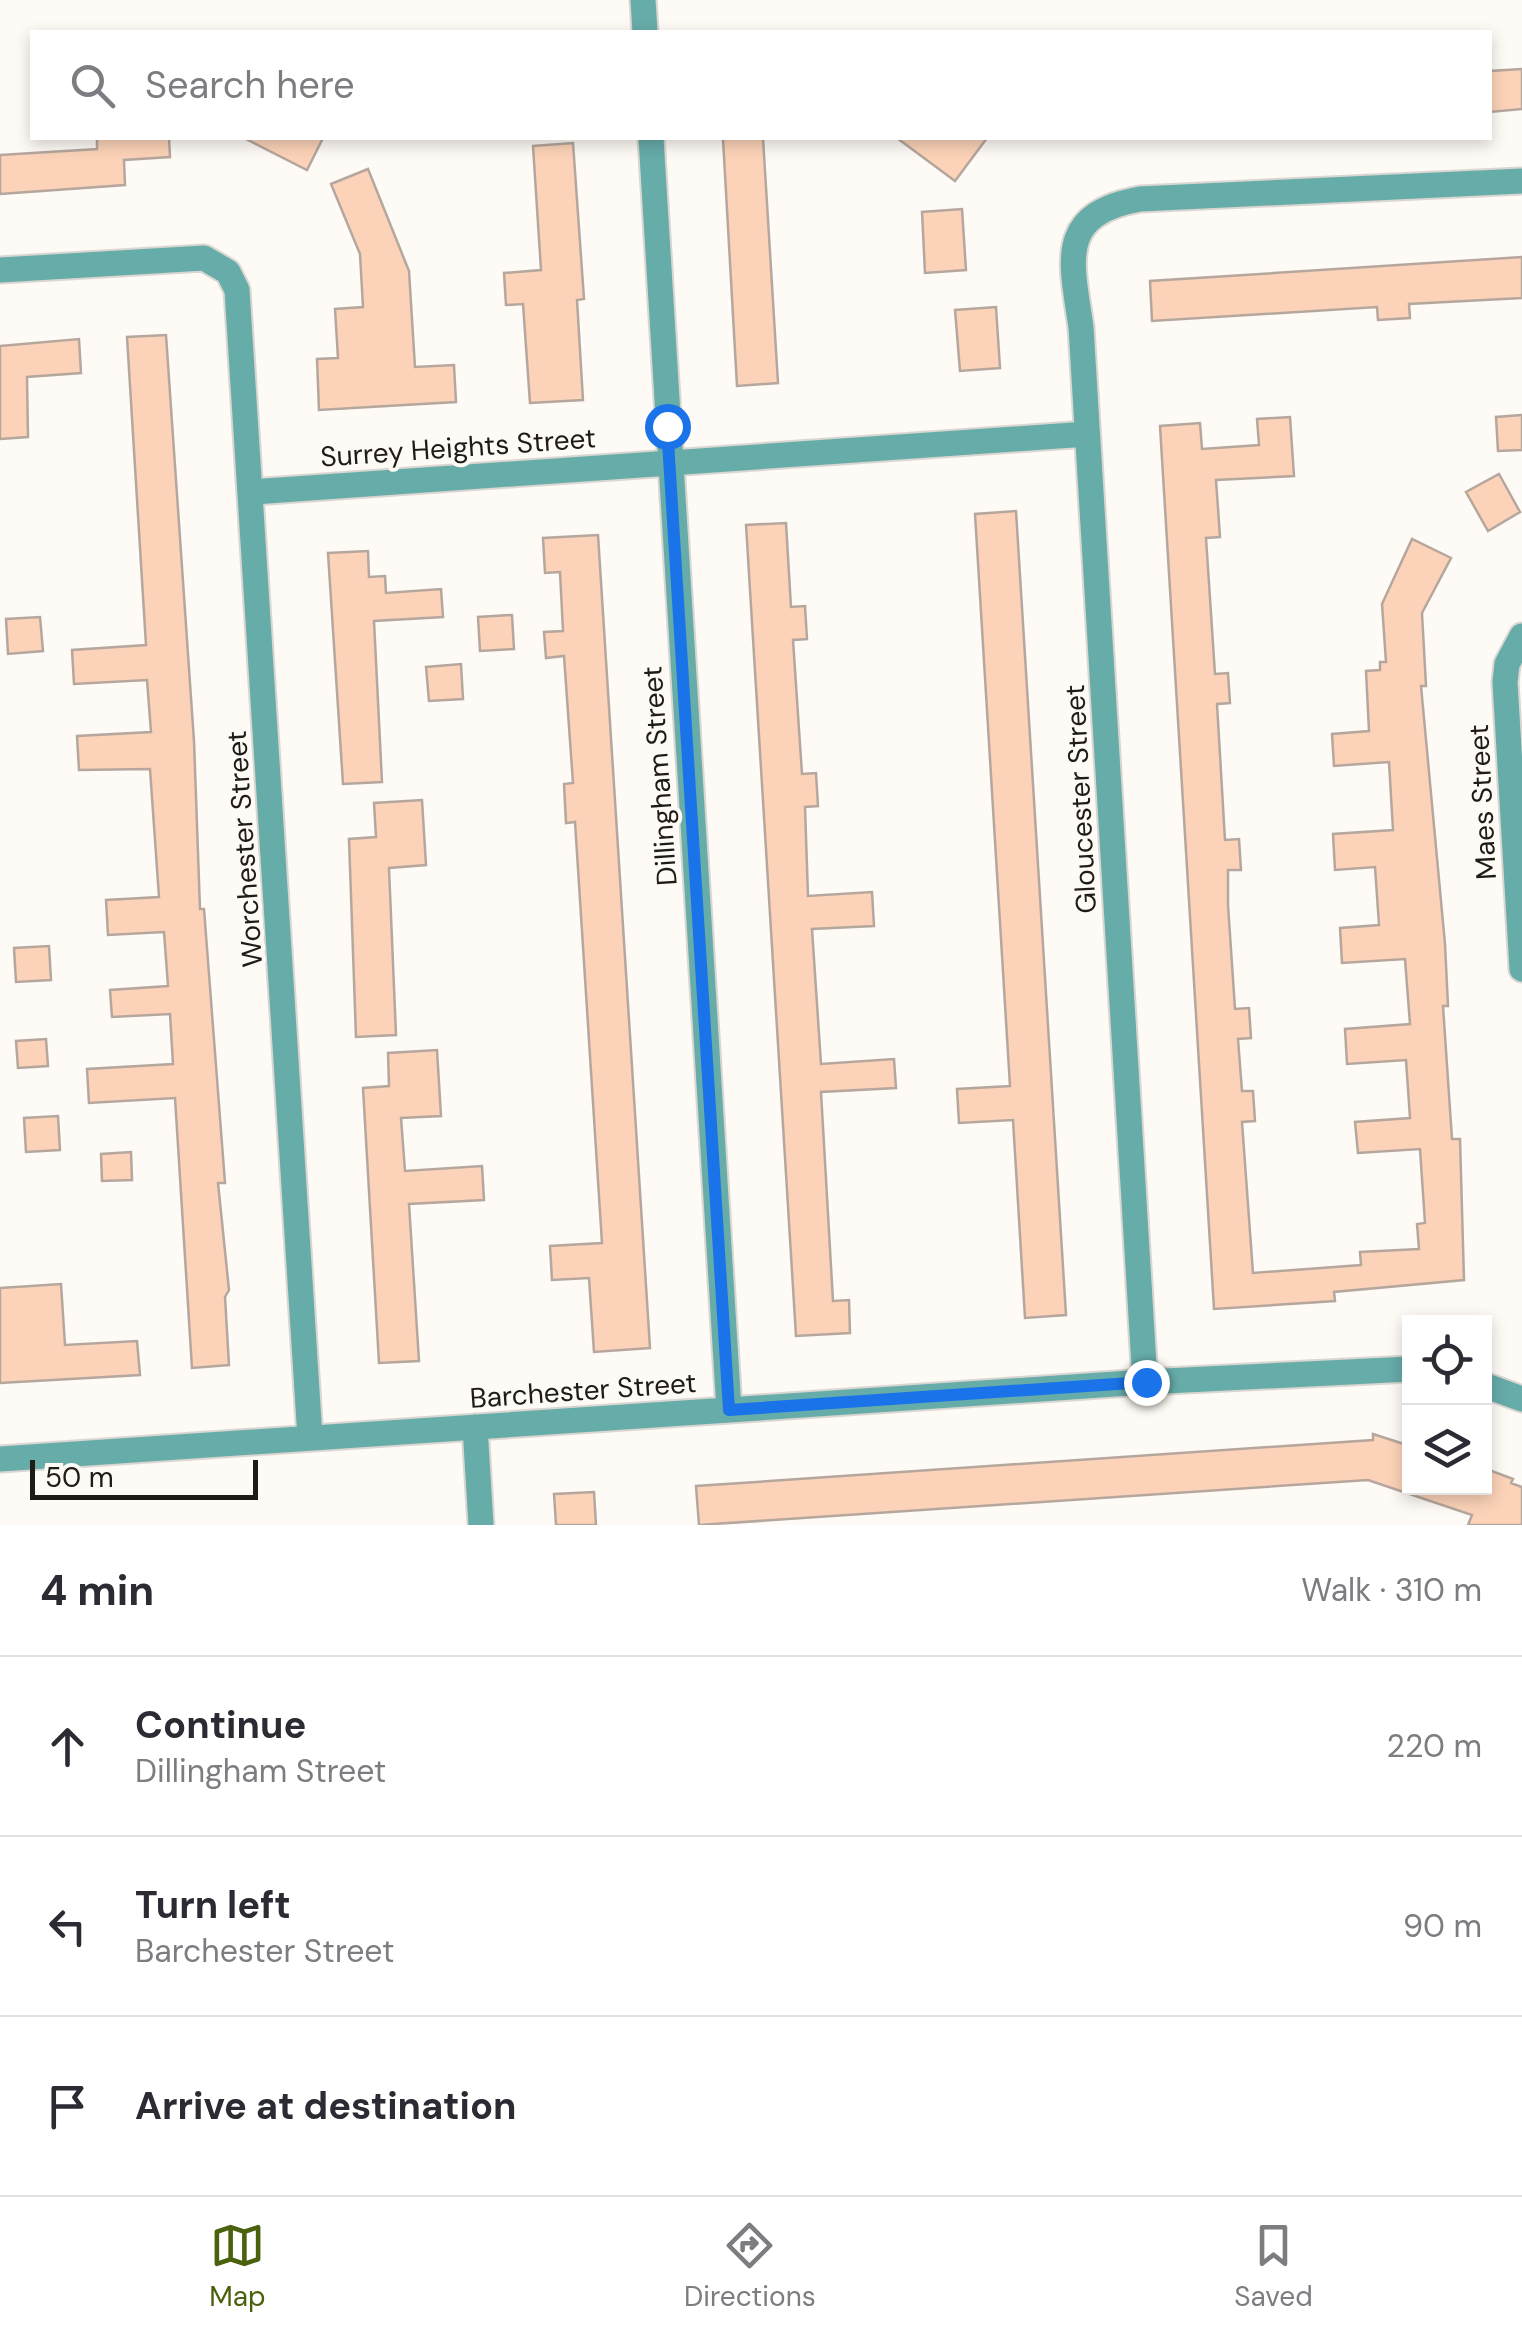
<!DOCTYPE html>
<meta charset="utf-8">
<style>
body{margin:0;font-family:"DM Sans",sans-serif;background:#f7f7f7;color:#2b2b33}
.controls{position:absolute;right:30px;bottom:30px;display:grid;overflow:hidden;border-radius:0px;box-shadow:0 5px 15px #0003}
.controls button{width:90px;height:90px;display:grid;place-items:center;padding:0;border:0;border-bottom:2px solid #e1e1e2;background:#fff;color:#2b2b33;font:50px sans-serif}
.scale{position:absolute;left:30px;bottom:25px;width:228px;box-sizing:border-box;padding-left:10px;border:5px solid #1f1b16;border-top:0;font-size:28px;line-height:35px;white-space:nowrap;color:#1f1b16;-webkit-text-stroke:8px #fefaf5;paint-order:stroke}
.stop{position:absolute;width:30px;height:30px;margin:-22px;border:8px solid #1a73e8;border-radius:50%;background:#fff}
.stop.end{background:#1a73e8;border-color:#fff;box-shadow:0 2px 10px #0008}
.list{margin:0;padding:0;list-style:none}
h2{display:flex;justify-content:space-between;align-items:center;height:130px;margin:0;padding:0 40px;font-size:42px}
h2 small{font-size:32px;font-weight:400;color:#7c7c81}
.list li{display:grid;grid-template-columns:65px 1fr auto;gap:30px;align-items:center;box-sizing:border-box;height:180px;padding:0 40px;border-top:2px solid #e1e1e2}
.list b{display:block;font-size:38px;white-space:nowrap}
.list p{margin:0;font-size:32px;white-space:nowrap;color:#7c7c81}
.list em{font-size:32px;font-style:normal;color:#7c7c81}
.icon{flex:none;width:55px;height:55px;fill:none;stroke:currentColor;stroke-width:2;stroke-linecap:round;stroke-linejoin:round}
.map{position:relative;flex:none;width:1522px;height:1525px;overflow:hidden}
.search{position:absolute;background:#fff;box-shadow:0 5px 15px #0003;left:30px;right:30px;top:30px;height:110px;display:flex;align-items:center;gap:25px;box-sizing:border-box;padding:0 35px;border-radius:0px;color:#7c7c81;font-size:38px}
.sheet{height:670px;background:#fff}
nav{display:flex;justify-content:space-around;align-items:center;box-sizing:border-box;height:140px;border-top:2px solid #e1e1e2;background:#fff;font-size:28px;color:#7c7c81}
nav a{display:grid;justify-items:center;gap:5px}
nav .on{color:#4a610e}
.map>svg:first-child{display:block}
.building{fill:#fcd3b8;stroke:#b6a79e;stroke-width:2.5}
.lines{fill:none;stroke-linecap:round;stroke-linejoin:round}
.minor-casing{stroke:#dad6d1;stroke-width:29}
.minor{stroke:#66aca9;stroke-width:25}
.route{stroke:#1a73e8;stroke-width:12}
.labels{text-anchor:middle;stroke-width:8;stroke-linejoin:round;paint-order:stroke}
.street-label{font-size:28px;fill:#1f1b16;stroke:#fefaf5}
</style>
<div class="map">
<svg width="1522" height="1525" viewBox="0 0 1522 1525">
<rect width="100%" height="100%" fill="#fefaf5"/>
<path class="building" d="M 1522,69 L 1522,109 L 1490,112 L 1490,71 Z
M 97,138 L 169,138 L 170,157 L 124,160 L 125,185 L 0,194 L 0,155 L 97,149 Z
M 244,138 L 323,138 L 307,170 Z
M 763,138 L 778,383 L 737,386 L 723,139 Z
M 897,138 L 987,138 L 955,181 Z
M 573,143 L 584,299 L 577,300 L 583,400 L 530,403 L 523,304 L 506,305 L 504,273 L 541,270 L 533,146 Z
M 368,169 L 409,271 L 415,367 L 454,365 L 456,402 L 319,410 L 317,359 L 338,358 L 335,309 L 363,307 L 360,254 L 331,184 Z
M 962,209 L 966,270 L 925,273 L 922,212 Z
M 1522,257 L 1522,298 L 1409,304 L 1410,318 L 1378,320 L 1377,307 L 1152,321 L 1150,281 Z
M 996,307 L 1000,368 L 960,371 L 955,310 Z
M 166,335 L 194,741 L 200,909 L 204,909 L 225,1183 L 218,1183 L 229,1290 L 225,1297 L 229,1365 L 192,1368 L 175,1098 L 89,1103 L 87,1069 L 173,1064 L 170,1014 L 112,1017 L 110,990 L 168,986 L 164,932 L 108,935 L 106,900 L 159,897 L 150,769 L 79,770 L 77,736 L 151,732 L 147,680 L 74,684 L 72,650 L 146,645 L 127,337 Z
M 79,339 L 81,373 L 27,377 L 28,437 L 0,439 L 0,346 Z
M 1522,415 L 1522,450 L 1498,451 L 1496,417 Z
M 1290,417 L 1294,476 L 1216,480 L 1220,537 L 1206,538 L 1215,674 L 1228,673 L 1230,703 L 1217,704 L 1225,840 L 1239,839 L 1241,870 L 1228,870 L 1228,905 L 1235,1009 L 1249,1008 L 1251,1038 L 1238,1039 L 1242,1091 L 1253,1091 L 1255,1121 L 1242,1122 L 1253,1273 L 1361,1265 L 1360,1252 L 1419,1249 L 1417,1224 L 1425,1223 L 1420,1149 L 1358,1153 L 1355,1122 L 1410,1118 L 1406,1060 L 1347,1064 L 1345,1029 L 1410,1024 L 1405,959 L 1342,963 L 1340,928 L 1379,925 L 1375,867 L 1335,870 L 1333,834 L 1393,830 L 1389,762 L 1334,766 L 1332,734 L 1369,731 L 1366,671 L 1380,670 L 1380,662 L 1386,662 L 1382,604 L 1412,539 L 1451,558 L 1422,613 L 1426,686 L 1421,686 L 1445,944 L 1448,1006 L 1443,1006 L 1452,1139 L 1460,1139 L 1464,1280 L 1334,1292 L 1335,1301 L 1214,1309 L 1160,426 L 1200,423 L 1202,449 L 1259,445 L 1257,419 Z
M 1499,474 L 1520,512 L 1488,531 L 1466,492 Z
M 1016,511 L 1066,1315 L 1025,1318 L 1013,1120 L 959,1123 L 957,1089 L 1010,1086 L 975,514 Z
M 786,523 L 791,607 L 805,606 L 807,639 L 793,640 L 802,774 L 816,773 L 818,806 L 805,807 L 808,896 L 872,892 L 874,926 L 812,929 L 821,1064 L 894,1059 L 896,1088 L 821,1092 L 833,1301 L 849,1300 L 850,1333 L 796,1336 L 746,525 Z
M 598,535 L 650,1348 L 594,1352 L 589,1278 L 552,1280 L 550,1246 L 602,1243 L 575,822 L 566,823 L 564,784 L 573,783 L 564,656 L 546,658 L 544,632 L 563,631 L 560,572 L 545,573 L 543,538 Z
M 368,551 L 369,577 L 385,576 L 386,593 L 441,589 L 443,617 L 374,621 L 382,782 L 343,784 L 328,553 Z
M 512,615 L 514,649 L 480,651 L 478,617 Z
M 40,617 L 43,651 L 8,654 L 6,619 Z
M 461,664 L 463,699 L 429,701 L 426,667 Z
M 422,800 L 426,865 L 389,868 L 396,1035 L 356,1037 L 349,839 L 376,837 L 374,803 Z
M 49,946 L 51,980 L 16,982 L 14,948 Z
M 46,1039 L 48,1066 L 18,1068 L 16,1041 Z
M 437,1050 L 441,1116 L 401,1118 L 405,1171 L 482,1166 L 484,1200 L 409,1204 L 419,1361 L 379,1363 L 363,1088 L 389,1086 L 388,1053 Z
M 58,1116 L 60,1150 L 26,1152 L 24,1118 Z
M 131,1152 L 132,1180 L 102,1181 L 101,1154 Z
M 61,1284 L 65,1345 L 137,1341 L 140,1375 L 0,1383 L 0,1288 Z
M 1373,1434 L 1410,1446 L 1410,1488 L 1484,1488 L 1484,1468 L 1513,1479 L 1511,1483 L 1522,1487 L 1522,1525 L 1468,1525 L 1472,1515 L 1368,1480 L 699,1525 L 696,1486 L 1373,1440 Z
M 594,1492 L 596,1525 L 556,1525 L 554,1494 Z"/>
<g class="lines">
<g class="minor-casing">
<path id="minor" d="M 643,0 L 645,32
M 651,138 L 729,1410
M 0,270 L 204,258 L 228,272 L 237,290 L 310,1438
M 252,492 L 1087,434
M 1522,636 L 1507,664 L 1505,682 L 1522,969
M 1145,1382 L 1081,327 C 1071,260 1057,214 1140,199 L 1522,181
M 1484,1385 L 1522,1399
M 475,1427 L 481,1525
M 0,1459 L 1145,1382 L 1410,1369"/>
</g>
<use href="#minor" class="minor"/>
</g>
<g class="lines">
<path class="route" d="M 667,426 L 729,1410 L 1146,1382"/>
</g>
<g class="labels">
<g class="street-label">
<text transform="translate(458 447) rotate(-4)" y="10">Surrey Heights Street</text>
<text transform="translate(659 776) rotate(-94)" y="10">Dillingham Street</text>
<text transform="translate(1080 799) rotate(-93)" y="10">Gloucester Street</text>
<text transform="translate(1482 802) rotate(-93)" y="10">Maes Street</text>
<text transform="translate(244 849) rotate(-94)" y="10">Worchester Street</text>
<text transform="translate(583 1390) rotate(-4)" y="10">Barchester Street</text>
</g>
</g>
</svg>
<div class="controls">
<button><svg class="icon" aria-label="locate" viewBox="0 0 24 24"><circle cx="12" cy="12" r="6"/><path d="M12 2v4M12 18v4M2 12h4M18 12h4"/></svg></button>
<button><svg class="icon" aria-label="layers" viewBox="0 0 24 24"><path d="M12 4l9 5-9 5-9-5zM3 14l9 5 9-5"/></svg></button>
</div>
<div class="scale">50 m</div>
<div class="stop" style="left:667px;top:426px"></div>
<div class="stop end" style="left:1146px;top:1382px"></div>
<div class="search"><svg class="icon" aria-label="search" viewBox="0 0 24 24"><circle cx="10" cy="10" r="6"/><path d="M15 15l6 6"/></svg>Search here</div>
</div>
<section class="sheet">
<h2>4 min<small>Walk · 310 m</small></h2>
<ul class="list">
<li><svg class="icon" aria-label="ahead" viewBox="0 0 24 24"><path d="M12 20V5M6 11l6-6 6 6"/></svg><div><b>Continue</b><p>Dillingham Street</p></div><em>220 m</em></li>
<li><svg class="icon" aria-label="left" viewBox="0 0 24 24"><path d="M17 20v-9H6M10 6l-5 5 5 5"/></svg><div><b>Turn left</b><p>Barchester Street</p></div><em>90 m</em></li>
<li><svg class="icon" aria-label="arrive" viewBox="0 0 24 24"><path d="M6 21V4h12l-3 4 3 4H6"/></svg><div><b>Arrive at destination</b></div></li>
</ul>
</section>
<nav>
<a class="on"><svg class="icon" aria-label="map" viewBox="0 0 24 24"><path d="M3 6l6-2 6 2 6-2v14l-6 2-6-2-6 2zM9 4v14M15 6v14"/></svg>Map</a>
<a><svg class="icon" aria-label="directions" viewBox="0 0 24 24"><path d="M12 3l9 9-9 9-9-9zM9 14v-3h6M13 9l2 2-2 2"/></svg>Directions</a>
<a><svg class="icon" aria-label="saved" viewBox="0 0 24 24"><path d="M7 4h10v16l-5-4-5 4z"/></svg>Saved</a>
</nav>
